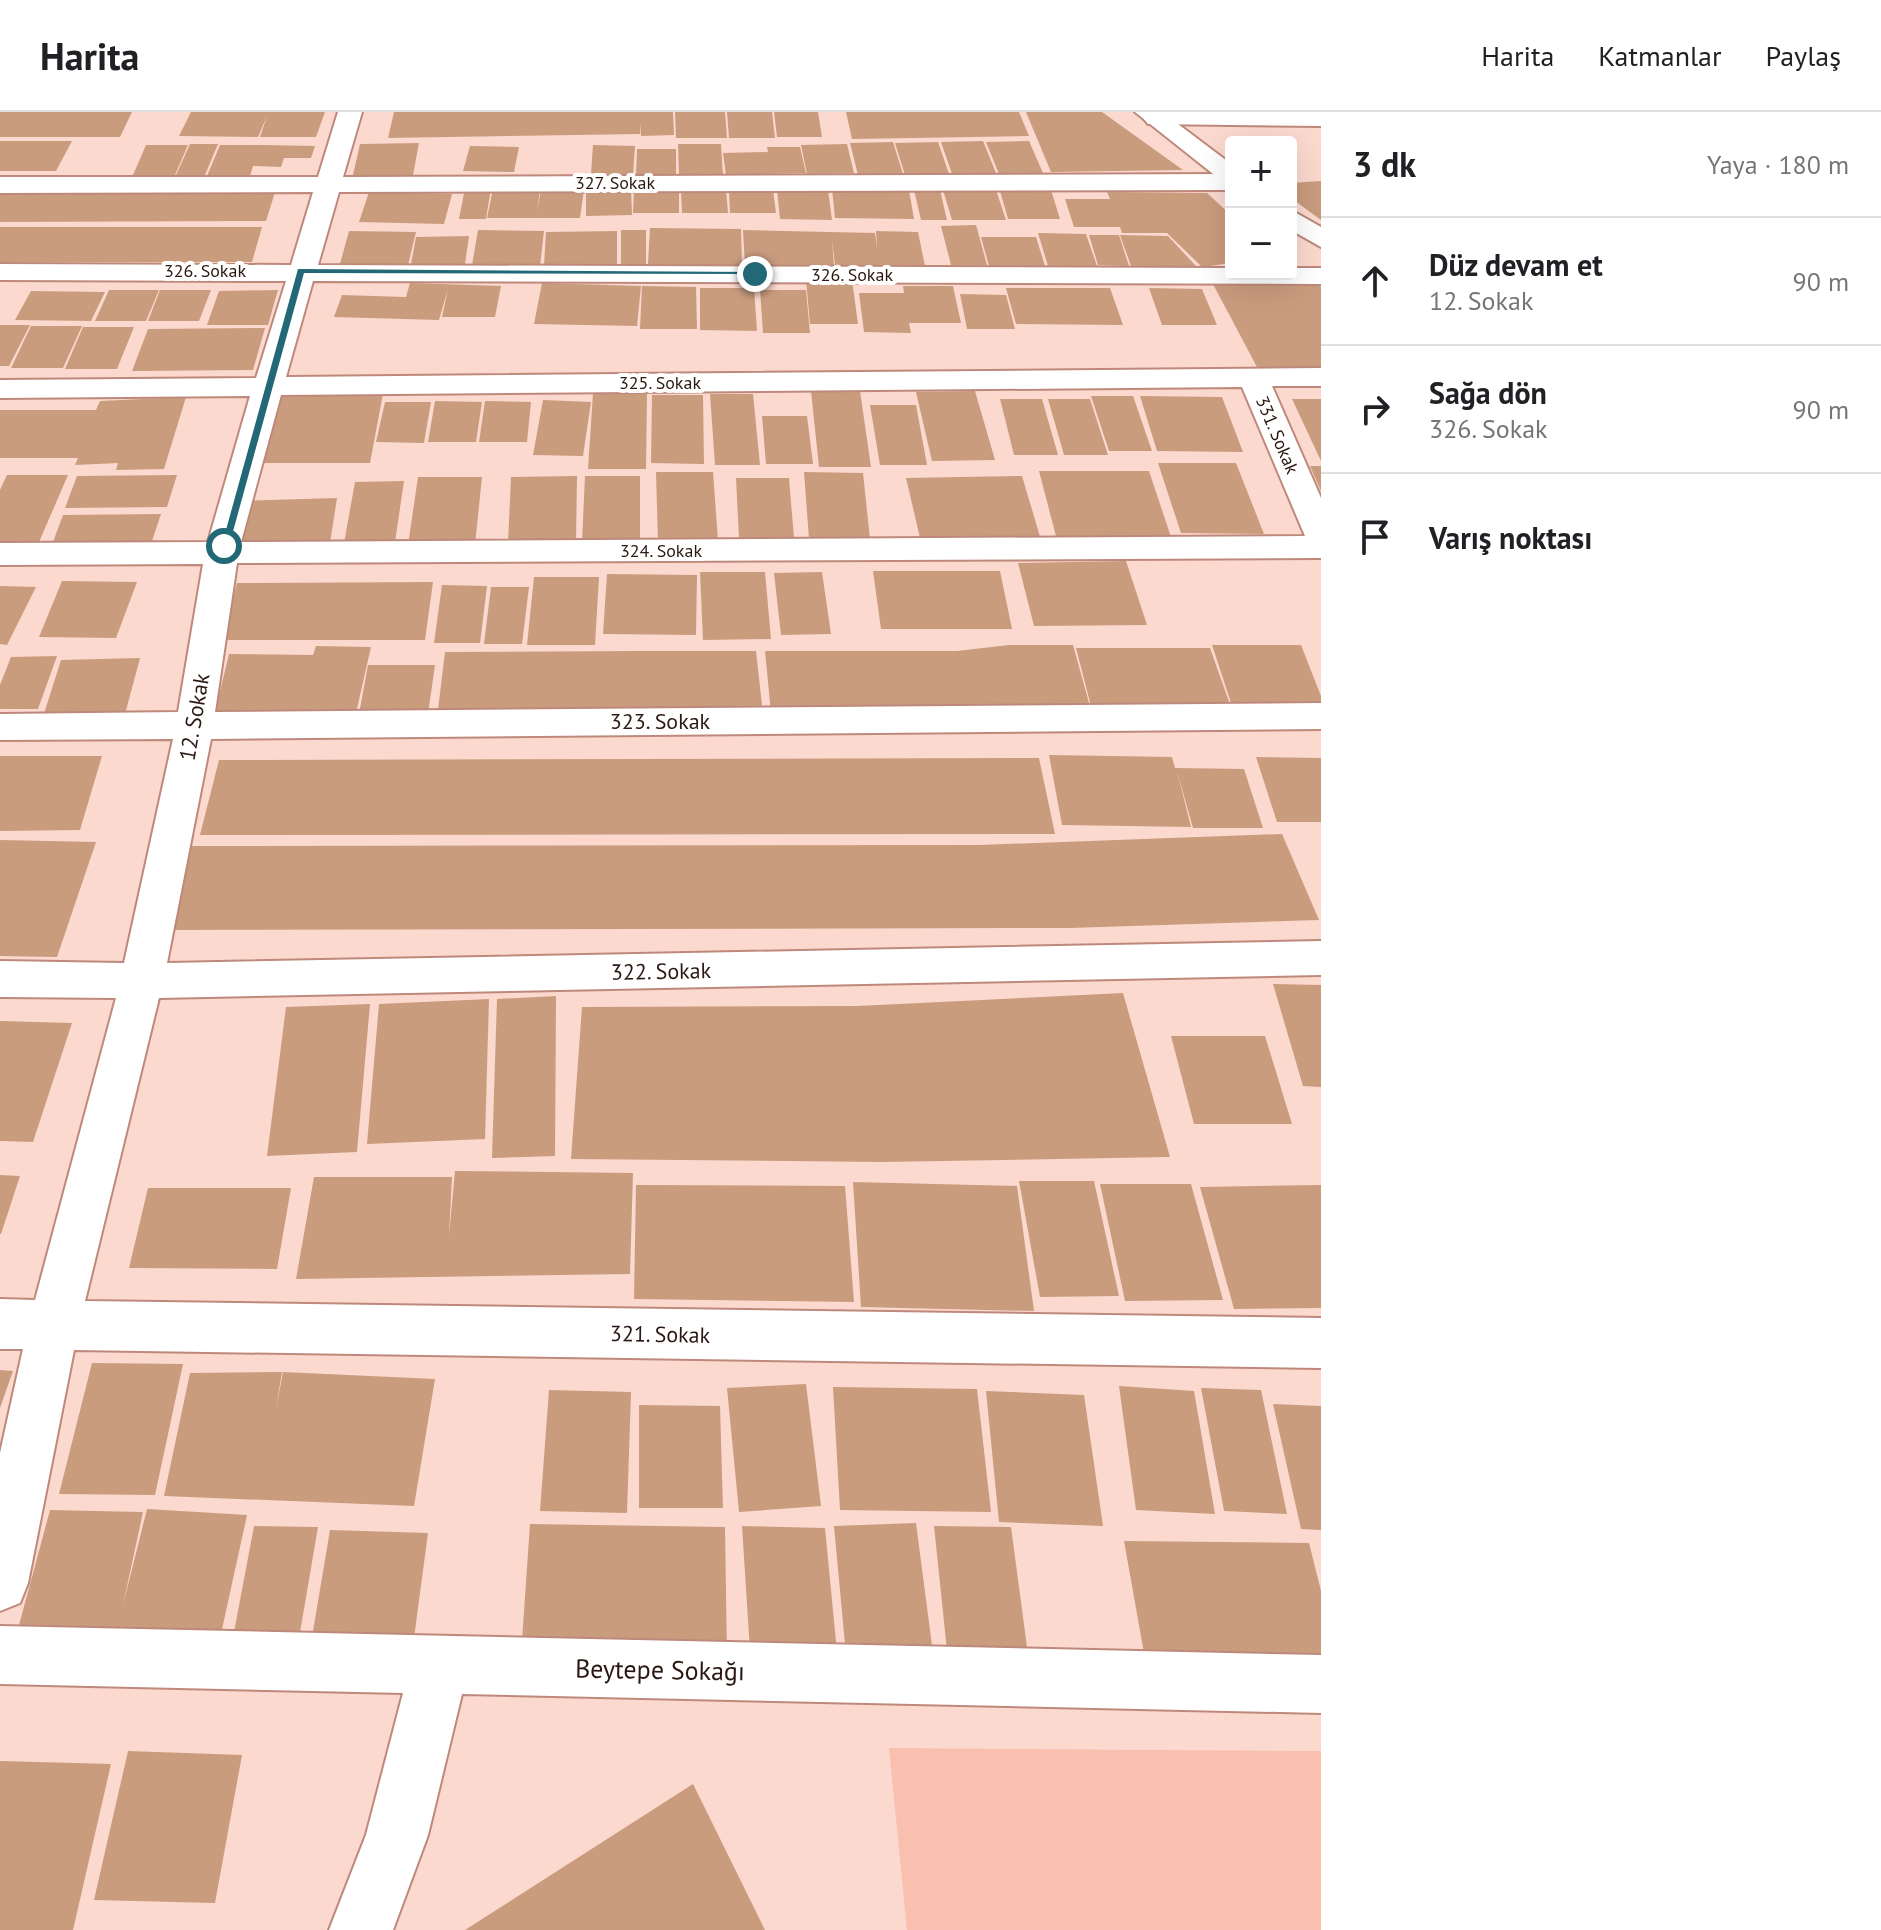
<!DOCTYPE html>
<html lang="tr">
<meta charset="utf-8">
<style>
body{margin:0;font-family:"PT Sans",sans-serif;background:#f2f2f2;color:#202124}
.controls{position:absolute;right:24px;top:24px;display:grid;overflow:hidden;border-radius:8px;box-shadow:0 8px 32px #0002}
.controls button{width:72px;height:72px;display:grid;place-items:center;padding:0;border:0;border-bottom:2px solid #e0e0e0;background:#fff;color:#202124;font:40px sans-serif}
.stop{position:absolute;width:24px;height:24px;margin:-18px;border:6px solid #226877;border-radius:50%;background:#fff}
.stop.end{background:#226877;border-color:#fff;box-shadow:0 2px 8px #0008}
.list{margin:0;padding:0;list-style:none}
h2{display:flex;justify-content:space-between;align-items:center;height:104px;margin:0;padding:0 32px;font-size:34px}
h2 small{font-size:26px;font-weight:400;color:#757577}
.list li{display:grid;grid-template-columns:52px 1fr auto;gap:24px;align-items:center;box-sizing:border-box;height:128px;padding:0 32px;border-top:2px solid #e0e0e0}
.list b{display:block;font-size:30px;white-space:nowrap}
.list p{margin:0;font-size:26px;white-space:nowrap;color:#757577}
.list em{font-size:26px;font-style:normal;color:#757577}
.icon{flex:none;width:44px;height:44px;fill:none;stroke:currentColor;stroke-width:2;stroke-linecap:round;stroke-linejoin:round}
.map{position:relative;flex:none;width:1321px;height:1818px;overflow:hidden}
header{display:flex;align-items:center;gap:48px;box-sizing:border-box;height:112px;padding:0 40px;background:#fff;border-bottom:2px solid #e0e0e0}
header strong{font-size:38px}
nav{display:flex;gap:44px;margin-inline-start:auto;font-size:28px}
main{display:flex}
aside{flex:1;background:#fff}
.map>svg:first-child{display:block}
.green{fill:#f9c0b0}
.building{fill:#c99c7e}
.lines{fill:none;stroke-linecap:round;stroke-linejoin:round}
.minor-casing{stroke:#be897b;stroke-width:4}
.tertiary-casing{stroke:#be897b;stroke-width:4}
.minor{fill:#fff;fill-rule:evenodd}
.tertiary{fill:#fff;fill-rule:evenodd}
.route{fill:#226877}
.labels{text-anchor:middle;stroke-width:8;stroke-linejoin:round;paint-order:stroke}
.far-street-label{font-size:18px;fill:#2c1813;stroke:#fff}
.street-label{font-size:22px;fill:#2c1813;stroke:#fff}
.near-street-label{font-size:26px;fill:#2c1813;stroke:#fff}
</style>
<header>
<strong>Harita</strong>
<nav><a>Harita</a><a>Katmanlar</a><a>Paylaş</a></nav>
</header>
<main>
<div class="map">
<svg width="1321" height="1818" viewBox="0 0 1321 1818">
<rect width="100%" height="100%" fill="#fbd9cf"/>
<path class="green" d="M 889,1636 L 1321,1639 L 1321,1818 L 907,1818 Z"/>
<path class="building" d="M 0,0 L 132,0 L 120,25 L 0,25 Z
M 191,0 L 325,0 L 316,25 L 260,25 L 267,4 L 258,25 L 179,24 Z
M 394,0 L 673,0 L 674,23 L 641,24 L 640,11 L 640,22 L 388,26 Z
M 675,0 L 725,0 L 727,26 L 676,26 Z
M 727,0 L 772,0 L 775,26 L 729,26 Z
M 774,0 L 818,0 L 822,25 L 777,25 Z
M 846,0 L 1019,0 L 1029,24 L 852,27 Z
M 1026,0 L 1102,0 L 1183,58 L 1051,60 Z
M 0,29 L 72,29 L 56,59 L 0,59 Z
M 983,29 L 996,61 L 952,62 L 941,30 Z
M 1029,29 L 1043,61 L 999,62 L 986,30 Z
M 893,30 L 903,62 L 858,63 L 850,31 Z
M 938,30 L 949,62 L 905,63 L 895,31 Z
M 419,31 L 413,63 L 353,63 L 360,32 Z
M 190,32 L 218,32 L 205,63 L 176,63 Z
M 678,32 L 721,32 L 723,64 L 679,64 Z
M 847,32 L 854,61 L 807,62 L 801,33 Z
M 146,33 L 188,33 L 175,63 L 133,63 Z
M 220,33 L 262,33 L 315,34 L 311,46 L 284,46 L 281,55 L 253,54 L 250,64 L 207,64 Z
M 593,33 L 635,34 L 633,63 L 591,62 Z
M 470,34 L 519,35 L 514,60 L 463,59 Z
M 767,35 L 800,35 L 806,61 L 726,63 L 723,41 L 768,40 Z
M 637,37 L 676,37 L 676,63 L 636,63 Z
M 1321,69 L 1321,108 L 1291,86 L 1291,71 Z
M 465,76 L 491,76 L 486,107 L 459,107 Z
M 0,77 L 276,77 L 266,109 L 0,110 Z
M 493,77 L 540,78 L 537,99 L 541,78 L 584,78 L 580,106 L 487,106 Z
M 726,77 L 728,101 L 682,101 L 681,78 Z
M 832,77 L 909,78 L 914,107 L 835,106 Z
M 631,78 L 632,103 L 586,104 L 586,79 Z
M 634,78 L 679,78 L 679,101 L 633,101 Z
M 729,78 L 773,78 L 776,101 L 730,101 Z
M 777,78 L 828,78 L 832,108 L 780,107 Z
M 914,78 L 940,78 L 947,108 L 921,108 Z
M 943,78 L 996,78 L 1006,108 L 952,108 Z
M 1051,78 L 1060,107 L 1008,107 L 1000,79 Z
M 369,80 L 452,82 L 444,112 L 359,110 Z
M 1107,80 L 1207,81 L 1231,103 L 1231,151 L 1202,155 L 1167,121 L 1122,121 L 1120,115 L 1074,115 L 1065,87 L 1110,87 Z
M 976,113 L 987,153 L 951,153 L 941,114 Z
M 0,115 L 262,115 L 252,150 L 0,150 Z
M 650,116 L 741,117 L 742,154 L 648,152 Z
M 478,118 L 544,119 L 540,154 L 472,153 Z
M 621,118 L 646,118 L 646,152 L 621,152 Z
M 743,118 L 875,121 L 877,136 L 876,119 L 918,120 L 925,154 L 835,153 L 832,128 L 834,154 L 745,154 Z
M 349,119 L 416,120 L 408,153 L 340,152 Z
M 617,119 L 617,153 L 544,153 L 546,120 Z
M 1038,121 L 1086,122 L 1097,154 L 1048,154 Z
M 1089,123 L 1119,123 L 1129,154 L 1098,153 Z
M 1120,123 L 1168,124 L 1196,154 L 1131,154 Z
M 469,124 L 465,152 L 411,152 L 416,125 Z
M 981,125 L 1036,125 L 1045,154 L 989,154 Z
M 806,168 L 852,168 L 858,212 L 810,212 Z
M 1313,170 L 1321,175 L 1321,255 L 1258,257 L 1213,172 Z
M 410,171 L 501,174 L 495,205 L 442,205 L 448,177 L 439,208 L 334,205 L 342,183 L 406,185 Z
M 542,171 L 641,174 L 637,214 L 534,212 Z
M 642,174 L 696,175 L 697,217 L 640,217 Z
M 903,174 L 953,174 L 961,211 L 909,211 L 911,221 L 864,220 L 859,181 L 904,181 Z
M 700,176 L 754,176 L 757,219 L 700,218 Z
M 1006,176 L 1110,176 L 1123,213 L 1016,212 Z
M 1149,176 L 1202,177 L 1217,213 L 1162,213 Z
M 109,178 L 159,178 L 146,209 L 95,209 Z
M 160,178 L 211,178 L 199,209 L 148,209 Z
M 278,178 L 268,213 L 207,213 L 219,179 Z
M 760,178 L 806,178 L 810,221 L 763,221 Z
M 31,179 L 105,180 L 91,209 L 15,208 Z
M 960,182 L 1006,183 L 1015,217 L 967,217 Z
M 0,213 L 30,213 L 9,254 L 0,254 Z
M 31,214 L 82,214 L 63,256 L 11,256 Z
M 83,215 L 134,215 L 117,257 L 65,257 Z
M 265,216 L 253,258 L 132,259 L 148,217 Z
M 811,279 L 860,279 L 871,355 L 819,355 Z
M 975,279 L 995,348 L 932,349 L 916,280 Z
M 593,281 L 647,281 L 646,357 L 588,357 Z
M 383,282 L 370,351 L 257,351 L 276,283 Z
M 710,282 L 753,282 L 760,353 L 715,353 Z
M 652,283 L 703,283 L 704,352 L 651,351 Z
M 1091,284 L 1133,284 L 1152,339 L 1109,339 Z
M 1140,284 L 1222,285 L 1243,340 L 1157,339 Z
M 186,285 L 164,357 L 116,358 L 118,351 L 75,353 L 78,346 L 0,346 L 0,298 L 96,298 L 100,289 Z
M 1000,287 L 1042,287 L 1058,343 L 1014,343 Z
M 1048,287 L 1090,287 L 1108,343 L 1064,343 Z
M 1292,287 L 1321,287 L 1321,349 Z
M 543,288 L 591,290 L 583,344 L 533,343 Z
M 435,289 L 482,290 L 476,330 L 428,330 Z
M 485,289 L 531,290 L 527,330 L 479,330 Z
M 385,290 L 431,290 L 424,331 L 376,330 Z
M 870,293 L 916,293 L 927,353 L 880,353 Z
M 762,304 L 807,304 L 813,352 L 766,352 Z
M 1158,351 L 1236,351 L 1264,422 L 1181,421 Z
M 1310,354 L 1321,354 L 1321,379 Z
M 1039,359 L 1149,359 L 1172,428 L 1057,428 Z
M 656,360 L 713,360 L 718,428 L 658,429 Z
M 804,360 L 863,361 L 870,427 L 809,427 Z
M 7,363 L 68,363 L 36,437 L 0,436 L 0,378 Z
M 177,363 L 167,395 L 65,396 L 77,364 Z
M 577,364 L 576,430 L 508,431 L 511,365 Z
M 585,364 L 640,364 L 640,430 L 582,430 Z
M 1022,364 L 1041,428 L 921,430 L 906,366 Z
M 418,365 L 482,365 L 475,433 L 408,433 Z
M 736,366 L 789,366 L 794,426 L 739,426 Z
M 404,369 L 395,430 L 344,431 L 355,370 Z
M 337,386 L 330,431 L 224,434 L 234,389 Z
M 161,402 L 152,429 L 53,430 L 63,403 Z
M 1126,449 L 1147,513 L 1034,514 L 1018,451 Z
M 873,459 L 1000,459 L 1012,517 L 881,517 Z
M 700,460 L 765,460 L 771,527 L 703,528 Z
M 822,460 L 831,522 L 781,523 L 774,461 Z
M 607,462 L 697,463 L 696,523 L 603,522 Z
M 534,465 L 599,465 L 595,533 L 527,533 Z
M 62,469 L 137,470 L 116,526 L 39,525 Z
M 433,470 L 425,528 L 222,528 L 237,471 Z
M 442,473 L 487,474 L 480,531 L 434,531 Z
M 0,474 L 36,475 L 7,533 L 0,532 Z
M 491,475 L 529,475 L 522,532 L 484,532 Z
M 1009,533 L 1073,533 L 1091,598 L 771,601 L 765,539 L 957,539 Z
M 1212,533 L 1301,533 L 1321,584 L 1321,597 L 1233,597 Z
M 316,534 L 371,535 L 356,601 L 215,600 L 229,542 L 313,543 Z
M 1076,536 L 1210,536 L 1232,598 L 1092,598 Z
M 637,539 L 756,539 L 763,602 L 437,606 L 445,540 Z
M 57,544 L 38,597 L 0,597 L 0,573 L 11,545 Z
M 140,546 L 124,606 L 42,608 L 61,548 Z
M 368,553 L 435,553 L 428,602 L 359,602 Z
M 1049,643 L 1172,645 L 1175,656 L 1244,657 L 1263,716 L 1193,716 L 1177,659 L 1191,715 L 1062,713 Z
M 0,644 L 102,644 L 80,718 L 0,719 Z
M 1256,645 L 1321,646 L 1321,710 L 1277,710 Z
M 1039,646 L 1055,722 L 200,723 L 219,648 Z
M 1282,722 L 1319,808 L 1070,816 L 169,818 L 191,734 L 980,733 Z
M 0,728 L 96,730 L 57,845 L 0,844 Z
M 1273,872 L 1321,873 L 1321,975 L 1303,974 Z
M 1123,881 L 1170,1045 L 882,1050 L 571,1047 L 582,895 L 857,894 Z
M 556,884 L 555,1044 L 492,1046 L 497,887 Z
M 489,887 L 485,1027 L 367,1032 L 379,892 Z
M 370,892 L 357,1040 L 267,1044 L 286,895 Z
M 0,909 L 72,911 L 33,1030 L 0,1029 Z
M 1171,924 L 1265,924 L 1292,1012 L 1194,1012 Z
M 455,1059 L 633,1061 L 630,1162 L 296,1167 L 314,1065 L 452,1065 L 449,1124 Z
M 0,1063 L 20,1064 L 1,1122 L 0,1122 Z
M 1019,1069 L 1094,1069 L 1119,1184 L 1040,1185 Z
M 853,1070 L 1017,1074 L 1034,1199 L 861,1195 Z
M 1100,1072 L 1191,1072 L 1223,1188 L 1125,1189 Z
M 636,1073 L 845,1074 L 854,1190 L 634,1187 Z
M 1321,1073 L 1321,1196 L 1234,1197 L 1200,1075 Z
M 148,1076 L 291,1076 L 277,1157 L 129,1156 Z
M 92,1251 L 183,1252 L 155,1383 L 59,1382 Z
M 0,1258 L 13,1259 L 0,1296 Z
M 282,1260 L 276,1297 L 283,1260 L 435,1267 L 414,1394 L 164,1384 L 190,1261 Z
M 806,1272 L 821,1394 L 739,1400 L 727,1276 Z
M 1119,1274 L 1194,1279 L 1215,1402 L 1136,1398 Z
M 833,1275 L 977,1277 L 991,1400 L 840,1398 Z
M 1201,1276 L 1261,1278 L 1287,1402 L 1224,1399 Z
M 549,1278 L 631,1280 L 627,1401 L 540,1399 Z
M 986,1279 L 1084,1283 L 1103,1414 L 999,1410 Z
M 1273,1292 L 1321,1294 L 1321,1418 L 1301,1417 Z
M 639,1293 L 720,1294 L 723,1396 L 639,1396 Z
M 147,1397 L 247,1403 L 216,1545 L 15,1528 L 50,1398 L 143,1400 L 123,1493 Z
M 916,1411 L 933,1541 L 846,1543 L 834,1414 Z
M 530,1412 L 725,1415 L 727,1546 L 521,1543 Z
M 254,1414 L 318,1415 L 297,1538 L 231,1536 Z
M 742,1414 L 825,1416 L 837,1540 L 750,1539 Z
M 934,1414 L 1011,1415 L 1029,1550 L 948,1548 Z
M 330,1418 L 428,1421 L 412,1541 L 310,1537 Z
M 1124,1429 L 1309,1431 L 1321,1479 L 1321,1543 L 1144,1541 Z
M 128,1639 L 242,1643 L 215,1791 L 94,1788 Z
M 0,1649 L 111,1652 L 73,1818 L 0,1818 Z
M 693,1672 L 765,1818 L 465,1818 Z"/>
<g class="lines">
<g class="minor-casing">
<path id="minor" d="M 338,0 L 362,0 L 343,65 L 1231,62 L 1231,78 L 339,80 L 318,153 L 1231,156 L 1231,162 L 1291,162 L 1291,156 L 1321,156 L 1321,172 L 313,169 L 286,265 L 1321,256 L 1321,274 L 1272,274 L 1321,386 L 1321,446 L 237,451 L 215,600 L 1321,591 L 1321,617 L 211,627 L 167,851 L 1321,829 L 1321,863 L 159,886 L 85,1189 L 1321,1206 L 1321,1256 L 74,1238 L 28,1471 L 20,1491 L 0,1499 L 0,1341 L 23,1237 L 0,1237 L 0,1187 L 35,1188 L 116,886 L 0,885 L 0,849 L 124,851 L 173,627 L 0,628 L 0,602 L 178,600 L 203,452 L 0,453 L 0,431 L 208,430 L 250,284 L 0,286 L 0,268 L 256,266 L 286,169 L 0,168 L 0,152 L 291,153 L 313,80 L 0,81 L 0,65 L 318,65 ZM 1242,275 L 1305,424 L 241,430 L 281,283 Z
M 1155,0 L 1321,0 L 1321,14 L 1148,12 L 1144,7 Z
M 0,1514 L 1321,1543 L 1321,1601 L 462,1582 L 428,1723 L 393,1818 L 329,1818 L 366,1723 L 403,1581 L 0,1572 Z"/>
</g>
<g class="tertiary-casing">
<path id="tertiary" d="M 1135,0 L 1162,0 L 1231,52 L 1231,72 L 1222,69 Z
M 1291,98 L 1321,115 L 1321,135 L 1291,118 Z"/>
</g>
<use href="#minor" class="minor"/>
<use href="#tertiary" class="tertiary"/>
</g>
<path class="route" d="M 298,157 L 755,160 L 759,162 L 304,161 L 229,434 L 221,436 Z"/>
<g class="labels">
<g class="far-street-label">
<text x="615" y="77">327. Sokak</text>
<text x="205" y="165">326. Sokak</text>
<text x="852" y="169">326. Sokak</text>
<text x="660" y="277">325. Sokak</text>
<text transform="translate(1277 323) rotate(67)" y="6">331. Sokak</text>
<text x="661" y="445">324. Sokak</text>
</g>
<g class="street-label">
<text transform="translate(194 605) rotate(-80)" y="8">12. Sokak</text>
<text x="660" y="617">323. Sokak</text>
<text transform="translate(661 859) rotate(-1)" y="8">322. Sokak</text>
<text transform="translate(660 1222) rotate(1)" y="8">321. Sokak</text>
</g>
<g class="near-street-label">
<text transform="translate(660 1558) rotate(1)" y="9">Beytepe Sokağı</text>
</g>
</g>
</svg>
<div class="controls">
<button>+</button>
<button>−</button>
</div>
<div class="stop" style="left:224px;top:434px"></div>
<div class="stop end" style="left:755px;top:162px"></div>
</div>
<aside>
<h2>3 dk<small>Yaya · 180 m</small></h2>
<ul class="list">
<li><svg class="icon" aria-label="ahead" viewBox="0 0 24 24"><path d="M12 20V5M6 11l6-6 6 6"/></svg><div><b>Düz devam et</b><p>12. Sokak</p></div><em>90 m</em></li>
<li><svg class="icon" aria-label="right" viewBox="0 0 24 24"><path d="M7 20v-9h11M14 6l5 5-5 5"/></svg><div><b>Sağa dön</b><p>326. Sokak</p></div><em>90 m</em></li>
<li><svg class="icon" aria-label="arrive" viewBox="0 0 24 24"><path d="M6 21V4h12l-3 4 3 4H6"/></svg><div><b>Varış noktası</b></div></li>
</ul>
</aside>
</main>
